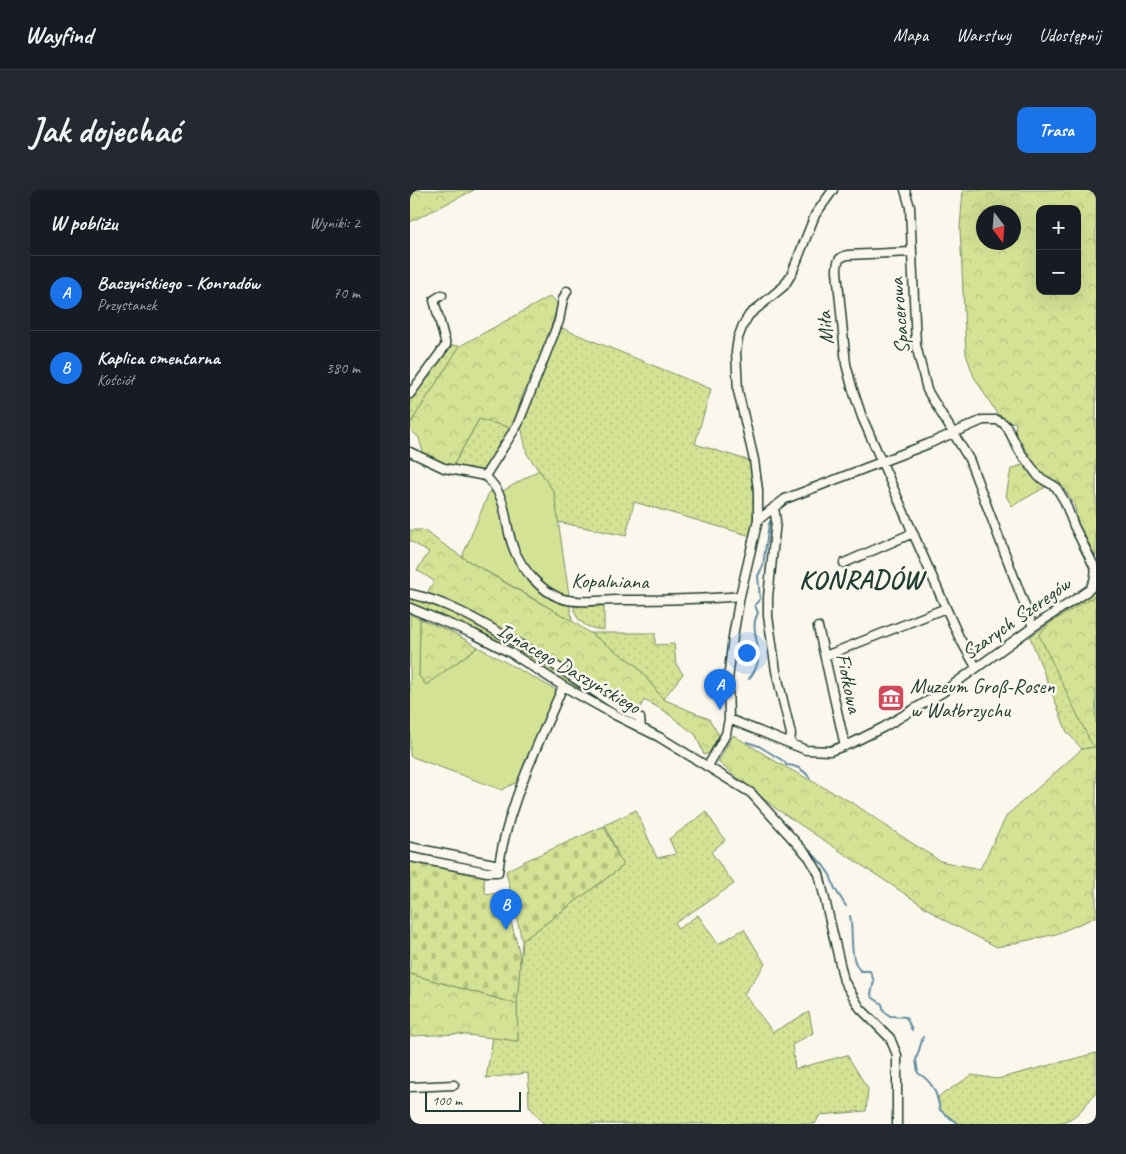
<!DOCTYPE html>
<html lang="pl">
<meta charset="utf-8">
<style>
body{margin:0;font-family:Caveat,sans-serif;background:#242831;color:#f1f3f6}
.controls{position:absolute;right:15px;top:15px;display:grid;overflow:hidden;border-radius:10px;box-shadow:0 5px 20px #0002}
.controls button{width:45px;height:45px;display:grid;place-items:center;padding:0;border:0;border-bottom:1px solid #363941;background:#171b24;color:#f1f3f6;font:25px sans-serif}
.compass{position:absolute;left:566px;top:15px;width:45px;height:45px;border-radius:50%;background:#171b24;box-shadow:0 5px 20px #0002;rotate:164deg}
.scale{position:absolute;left:15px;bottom:12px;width:96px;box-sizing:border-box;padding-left:5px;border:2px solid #1f3d34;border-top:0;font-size:14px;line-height:18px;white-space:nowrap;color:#1f3d34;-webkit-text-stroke:4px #fbf7ec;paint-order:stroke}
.you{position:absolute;left:336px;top:462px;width:18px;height:18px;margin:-12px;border:4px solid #fff;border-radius:50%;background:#1a73e8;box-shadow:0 0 0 8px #1a73e833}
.badge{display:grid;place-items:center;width:32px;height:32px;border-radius:50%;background:#1a73e8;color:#fff;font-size:16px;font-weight:700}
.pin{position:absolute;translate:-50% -41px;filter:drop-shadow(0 1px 2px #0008)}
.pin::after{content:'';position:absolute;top:26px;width:18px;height:15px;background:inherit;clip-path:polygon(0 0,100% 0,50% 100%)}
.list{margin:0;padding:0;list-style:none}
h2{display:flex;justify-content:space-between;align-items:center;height:65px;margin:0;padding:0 20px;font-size:21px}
h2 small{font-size:16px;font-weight:400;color:#9ea1a6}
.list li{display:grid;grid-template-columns:32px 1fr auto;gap:15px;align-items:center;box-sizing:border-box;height:75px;padding:0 20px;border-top:1px solid #363941}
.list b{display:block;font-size:19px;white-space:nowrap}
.list p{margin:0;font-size:16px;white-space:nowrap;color:#9ea1a6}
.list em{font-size:16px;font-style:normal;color:#9ea1a6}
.map{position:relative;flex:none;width:686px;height:934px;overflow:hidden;border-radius:10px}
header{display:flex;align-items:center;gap:30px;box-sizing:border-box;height:70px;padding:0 25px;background:#171b24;border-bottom:1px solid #363941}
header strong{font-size:24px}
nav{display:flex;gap:28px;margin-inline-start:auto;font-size:18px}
.intro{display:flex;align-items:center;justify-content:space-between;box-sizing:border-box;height:120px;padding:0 30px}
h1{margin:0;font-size:35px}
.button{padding:12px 22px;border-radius:10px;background:#1a73e8;color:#fff;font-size:18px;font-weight:700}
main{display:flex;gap:30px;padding:0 30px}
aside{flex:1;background:#171b24;border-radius:10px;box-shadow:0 5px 20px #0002}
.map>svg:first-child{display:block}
.grass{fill:url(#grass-dots);stroke:#7a9064}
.forest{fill:url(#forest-crowns);stroke:#7a9064;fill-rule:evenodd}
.cemetery{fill:url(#cemetery-stones);stroke:#7a9064}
.garden{fill:#d4e295;stroke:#7a9064}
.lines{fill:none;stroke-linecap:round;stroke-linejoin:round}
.stream{stroke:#618ca1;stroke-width:2}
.minor-casing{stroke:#1f3d34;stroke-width:11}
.minor{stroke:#fbf7ec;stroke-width:8}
.labels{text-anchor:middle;stroke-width:5;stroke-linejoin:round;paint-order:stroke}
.street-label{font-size:21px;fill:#1f3d34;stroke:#fbf7ec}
.poi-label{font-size:21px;fill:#1f3d34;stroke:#fbf7ec;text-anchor:start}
.district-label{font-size:26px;font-weight:bold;letter-spacing:1px;fill:#1f3d34;stroke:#fbf7ec}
</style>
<header>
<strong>Wayfind</strong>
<nav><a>Mapa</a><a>Warstwy</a><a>Udostępnij</a></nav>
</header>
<div class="intro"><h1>Jak dojechać</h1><a class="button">Trasa</a></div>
<main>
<aside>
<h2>W pobliżu<small>Wyniki: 2</small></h2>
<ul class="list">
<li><span class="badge">A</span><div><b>Baczyńskiego - Konradów</b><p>Przystanek</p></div><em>70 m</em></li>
<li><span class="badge">B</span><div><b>Kaplica cmentarna</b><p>Kościół</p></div><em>380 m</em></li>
</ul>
</aside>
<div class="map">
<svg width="686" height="934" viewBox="0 0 686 934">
<defs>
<pattern id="grass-dots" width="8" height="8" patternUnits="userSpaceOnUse" patternTransform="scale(1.25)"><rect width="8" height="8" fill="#d4e295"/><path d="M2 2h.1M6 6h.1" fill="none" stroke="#b6c381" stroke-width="1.8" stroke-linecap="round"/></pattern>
<pattern id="forest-crowns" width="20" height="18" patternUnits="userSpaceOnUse" patternTransform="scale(1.25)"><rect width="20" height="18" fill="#d4e295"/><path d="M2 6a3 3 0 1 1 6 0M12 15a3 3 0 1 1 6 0" fill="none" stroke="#b6c381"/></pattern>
<pattern id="cemetery-stones" width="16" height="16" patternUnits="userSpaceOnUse" patternTransform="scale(1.25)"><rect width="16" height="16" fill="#d4e295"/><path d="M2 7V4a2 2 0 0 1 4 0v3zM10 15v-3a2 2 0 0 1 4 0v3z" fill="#b6c381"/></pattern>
</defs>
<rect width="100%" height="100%" fill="#fbf7ec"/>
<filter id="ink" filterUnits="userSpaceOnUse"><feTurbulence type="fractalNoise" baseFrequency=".02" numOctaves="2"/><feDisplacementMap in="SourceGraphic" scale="10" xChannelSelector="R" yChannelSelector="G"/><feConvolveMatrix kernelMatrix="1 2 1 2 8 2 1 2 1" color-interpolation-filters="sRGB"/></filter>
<g filter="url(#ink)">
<path class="grass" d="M 149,137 L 301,199 L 285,254 L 340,271 L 345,306 L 341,346 L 224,312 L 216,346 L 148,332 L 144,302 L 117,264 L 111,236 Z
M 38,155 L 50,156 L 0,234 L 0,208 Z
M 69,229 L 102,238 L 72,281 L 43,276 Z
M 686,400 L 686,575 L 657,542 L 620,447 Z
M 0,407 L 27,413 L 84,442 L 212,521 L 222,528 L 190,513 L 134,480 L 82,448 L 0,412 Z
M 164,416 L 194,416 L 194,440 C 179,439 165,433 164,416 Z
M 179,443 L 245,443 L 245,455 L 264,454 L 266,474 L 273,484 L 253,509 L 226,475 Z
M 226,620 L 247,668 L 266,664 L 259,649 L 296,622 L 315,650 L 301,662 L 324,694 L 265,733 L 268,739 L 288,725 L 308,754 L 334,739 L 355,774 L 334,804 L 363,842 L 399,822 L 403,843 L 382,855 L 385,879 L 437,865 L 458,899 L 456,921 L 410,925 L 405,934 L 134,934 L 119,916 L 118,883 L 76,888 L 83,847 L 108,851 L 107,814 L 112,751 L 213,676 L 195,635 Z
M 686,863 L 686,903 C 668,923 667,931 639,934 L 548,934 L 530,920 L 528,907 L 562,885 L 587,889 Z"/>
<path class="forest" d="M 0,0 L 64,0 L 0,32 Z
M 553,0 L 686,0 L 686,367 L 668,333 L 664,313 L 648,290 L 602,316 L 596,306 L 601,279 L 623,271 L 605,243 L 606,232 L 593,233 L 564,187 L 556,164 L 550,38 ZM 630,19 L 667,19 L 667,101 L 630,101 ZM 574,22 L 604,22 L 604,52 L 574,52 Z
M 141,106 L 148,115 L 132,164 L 114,201 L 102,238 L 69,229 L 43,276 L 14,266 L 9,248 L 0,239 L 0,234 L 50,156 Z
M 0,340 L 13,340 L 52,367 L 128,412 L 152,424 L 226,475 L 253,509 L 299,529 L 309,545 L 299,563 L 294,565 L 286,545 L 253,520 L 234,510 L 228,522 L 61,423 L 17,403 L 24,391 L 7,380 L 19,362 L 0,351 Z
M 686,405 L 686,672 L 685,674 L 686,674 L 686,727 L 646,744 L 587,757 L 536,731 L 365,618 L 308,572 L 323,545 L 370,574 L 443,613 L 482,640 L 530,671 L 570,679 L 597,625 L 672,559 L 685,557 L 680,551 L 629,445 L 640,433 Z
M 10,429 L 44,443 L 68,457 L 16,495 L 9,486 Z
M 0,784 L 107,814 L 108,851 L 49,844 L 0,846 Z"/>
<path class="cemetery" d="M 194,636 L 213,676 L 112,751 L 96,681 L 115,671 Z
M 0,668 L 75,684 L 74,695 L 76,705 L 93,702 L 109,761 L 110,776 L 107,814 L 0,784 Z"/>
<path class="garden" d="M 129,280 L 144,302 L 159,405 C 131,402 110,372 103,346 C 99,331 99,316 93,301 Z
M 81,298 C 93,313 92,334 98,352 C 100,359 105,366 109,372 C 123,396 134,406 160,415 L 162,431 L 52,367 Z
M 0,424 L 10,429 L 9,486 L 16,495 L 68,457 L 148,501 L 112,589 L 92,600 L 0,566 Z"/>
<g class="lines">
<path class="stream" d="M 339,489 C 361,462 336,444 348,423 L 345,415 L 350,409 L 348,386 L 353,376 L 359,334 L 362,328
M 337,552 L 349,556 L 375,572 L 376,575 C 386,575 394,580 400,588
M 401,662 L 413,675 L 420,685 L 425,699 L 436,716
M 440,726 C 444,741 438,770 451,781 L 460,781 L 464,791 L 461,804 L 462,807 L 472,814 L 474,821 L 480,826 L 496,827 L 502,840
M 513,847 L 506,870 L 508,883 C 523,892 527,903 530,920 L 548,934"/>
<g class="minor-casing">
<path id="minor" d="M 495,0 L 500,17 L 506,155 L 517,200 L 559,269 L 623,437
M 501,62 L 438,65 C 428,67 427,72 427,81 L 436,174 L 442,197 L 452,227 L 536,418 L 549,447 L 566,477
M 0,204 L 36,155 L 24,110 L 32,105
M 0,262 L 34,278 L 75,286 C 101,309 92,333 105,362 C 114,381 130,400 150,408 C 167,414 189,410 207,410 C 248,410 289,410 330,406
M 75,286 L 108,234 L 149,131 L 153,109 L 157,101
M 364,317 L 366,331 L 358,407 L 358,426 L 366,481 L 381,544 L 380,553
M 348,330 L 375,309 L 518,254 L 573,230 L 587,230 L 593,233 L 597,237 L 610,262 L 629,287 L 646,297 L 655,312 L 664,336 L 686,380
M 434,373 L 503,343
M 1,404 C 38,412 69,431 102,450 C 123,462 144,474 164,488 C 186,502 207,518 230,528 L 231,538
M 0,418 L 64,444 L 101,463 L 153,496 L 205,525 L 249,547 L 341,603 L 399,667 L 409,684 L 434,791 L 450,818 L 480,848 L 487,865 L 487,934
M 408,437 L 435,556
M 415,466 L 536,418
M 319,529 L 396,560 L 420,561 L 442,553 L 474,537 L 533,502 L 623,437 L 670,406 L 680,399 L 684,391 L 686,380
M 298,576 L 316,544 L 319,529 L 318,490 L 323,447 L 330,406 L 348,330 L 348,300 L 344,270 L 328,201 L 326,162 L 328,148 L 333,135 L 339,125 L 374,96 L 382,83 L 405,25 L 423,0
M 0,657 L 89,675
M 0,667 L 77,682 L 88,682 C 96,617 128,556 153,496
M 0,897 L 44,895"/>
</g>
<use href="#minor" class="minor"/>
</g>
</g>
<defs>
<g id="museum-square" transform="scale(1.4375)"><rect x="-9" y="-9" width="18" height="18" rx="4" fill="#d1495b" stroke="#fbf7ec"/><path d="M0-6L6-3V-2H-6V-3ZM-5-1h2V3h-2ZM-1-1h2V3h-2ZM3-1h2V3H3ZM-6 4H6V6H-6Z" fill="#fff"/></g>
</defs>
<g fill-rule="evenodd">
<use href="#museum-square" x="481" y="508"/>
</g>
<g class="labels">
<g class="street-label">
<text transform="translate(489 126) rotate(-95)" y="7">Spacerowa</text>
<text transform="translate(415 138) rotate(-95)" y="7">Miła</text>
<text transform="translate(200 391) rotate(1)" y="7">Kopalniana</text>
<text transform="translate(606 428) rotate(-35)" y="7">Szarych Szeregów</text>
<text transform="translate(159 478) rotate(30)" y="7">Ignacego Daszyńskiego</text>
<text transform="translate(439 493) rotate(78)" y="7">Fiołkowa</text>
</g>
<g class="poi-label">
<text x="500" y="503">Muzeum Groß-Rosen<tspan x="500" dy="24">w Wałbrzychu</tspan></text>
</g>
<g class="district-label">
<text x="451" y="398">KONRADÓW</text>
</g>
</g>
</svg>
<div class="controls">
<button>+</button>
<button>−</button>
</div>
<svg class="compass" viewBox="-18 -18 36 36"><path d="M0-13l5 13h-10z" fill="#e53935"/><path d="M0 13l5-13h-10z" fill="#9ea1a6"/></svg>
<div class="scale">100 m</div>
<div class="you"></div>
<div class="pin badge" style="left:310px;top:520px">A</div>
<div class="pin badge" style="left:96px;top:740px">B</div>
</div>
</main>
